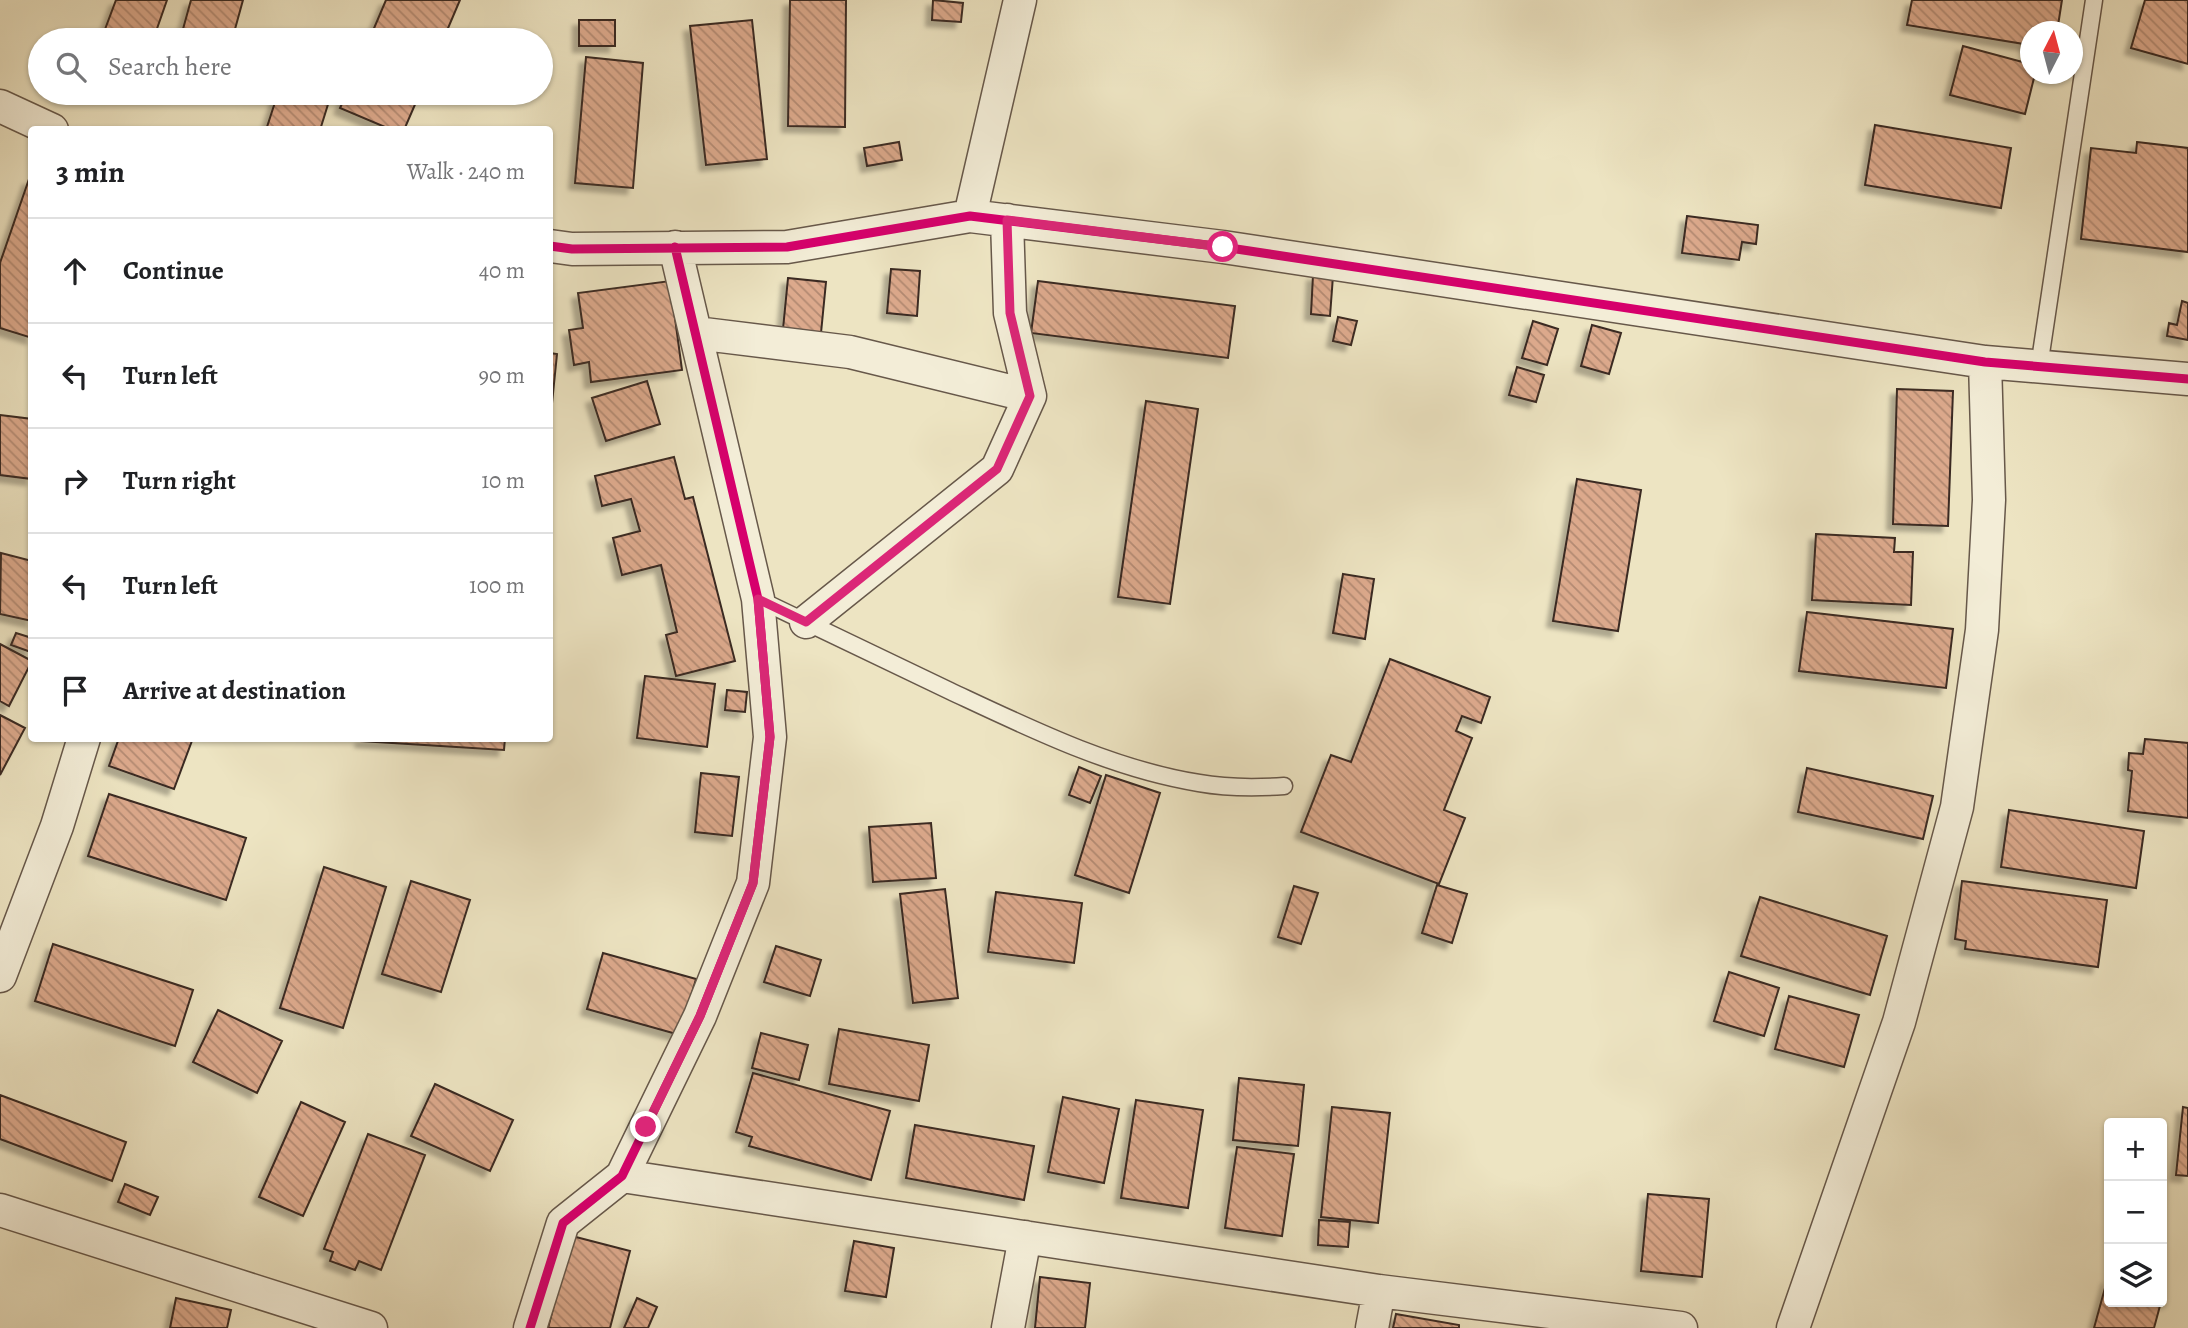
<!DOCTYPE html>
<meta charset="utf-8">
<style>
body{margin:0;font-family:Alegreya,serif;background:#f2f2f2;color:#202124}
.controls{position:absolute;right:21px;bottom:21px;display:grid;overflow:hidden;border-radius:7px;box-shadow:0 2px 5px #0004}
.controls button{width:63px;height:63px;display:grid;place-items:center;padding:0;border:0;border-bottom:2px solid #e0e0e0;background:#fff;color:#202124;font:35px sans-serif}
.compass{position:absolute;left:2020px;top:21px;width:63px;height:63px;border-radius:50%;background:#fff;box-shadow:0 2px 5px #0004;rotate:6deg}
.stop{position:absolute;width:21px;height:21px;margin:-16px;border:5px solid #db2777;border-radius:50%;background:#fff}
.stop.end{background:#db2777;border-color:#fff;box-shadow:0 2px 7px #0008}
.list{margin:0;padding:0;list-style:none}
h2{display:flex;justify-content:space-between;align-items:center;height:91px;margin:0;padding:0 28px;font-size:30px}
h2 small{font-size:23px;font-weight:400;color:#757577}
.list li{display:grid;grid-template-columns:46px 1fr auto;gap:21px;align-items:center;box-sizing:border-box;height:105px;padding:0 28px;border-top:2px solid #e0e0e0}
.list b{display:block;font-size:26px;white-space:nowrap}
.list em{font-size:23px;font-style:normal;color:#757577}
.icon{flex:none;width:38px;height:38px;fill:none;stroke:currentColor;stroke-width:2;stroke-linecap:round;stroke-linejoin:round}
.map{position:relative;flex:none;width:2188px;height:1328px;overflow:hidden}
.search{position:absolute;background:#fff;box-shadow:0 2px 5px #0004;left:28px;top:28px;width:525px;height:77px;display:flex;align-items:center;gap:18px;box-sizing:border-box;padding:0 24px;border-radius:38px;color:#757577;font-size:26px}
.panel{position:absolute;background:#fff;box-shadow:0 2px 5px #0004;left:28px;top:126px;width:525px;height:616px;border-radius:7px}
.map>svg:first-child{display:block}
.building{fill:url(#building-back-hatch);stroke:#3a2a22;stroke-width:2;filter:url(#shadow)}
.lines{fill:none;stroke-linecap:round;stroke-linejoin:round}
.service-casing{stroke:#67584a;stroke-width:19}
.minor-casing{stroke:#67584a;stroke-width:35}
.service{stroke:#f3edd7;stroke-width:16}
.minor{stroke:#f3edd7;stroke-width:32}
.cycleway-casing{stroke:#f3edd7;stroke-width:13}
.cycleway{stroke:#d6006c;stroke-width:9}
.route{stroke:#db2777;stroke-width:9}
</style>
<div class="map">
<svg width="2188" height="1328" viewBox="0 0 2188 1328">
<defs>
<pattern id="building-back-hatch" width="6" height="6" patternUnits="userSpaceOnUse" patternTransform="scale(1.75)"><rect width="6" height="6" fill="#dca98c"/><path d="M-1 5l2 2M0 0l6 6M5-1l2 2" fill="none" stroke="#b38a72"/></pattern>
<filter id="shadow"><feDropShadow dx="-6" dy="6" stdDeviation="2" flood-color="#0004"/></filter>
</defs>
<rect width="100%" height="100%" fill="#ede4c2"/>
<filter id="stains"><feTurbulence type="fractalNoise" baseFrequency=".00286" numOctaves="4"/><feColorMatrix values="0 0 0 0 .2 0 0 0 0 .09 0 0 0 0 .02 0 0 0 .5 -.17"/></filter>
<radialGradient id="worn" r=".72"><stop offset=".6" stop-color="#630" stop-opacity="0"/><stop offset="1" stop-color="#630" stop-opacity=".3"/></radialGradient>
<path class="building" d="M 116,0 L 167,0 L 153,40 L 101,40 Z
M 191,0 L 243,0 L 232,40 L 180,40 Z
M 386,0 L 460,0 L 443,40 L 369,40 Z
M 790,0 L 846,0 L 845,127 L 788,126 Z
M 933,0 L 963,3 L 961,22 L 932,20 Z
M 1912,0 L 2062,0 L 2057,32 L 2030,32 L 2030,45 L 1907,25 Z
M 2145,0 L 2188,0 L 2188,64 L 2131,48 Z
M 579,20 L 615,20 L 615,46 L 579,46 Z
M 752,20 L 767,159 L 706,165 L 690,26 Z
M 1963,46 L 2030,64 L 2030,74 L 2035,74 L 2025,114 L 1950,95 Z
M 586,57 L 643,63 L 633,188 L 575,183 Z
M 278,93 L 315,93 L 330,98 L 320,130 L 273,130 L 267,127 Z
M 347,93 L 420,93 L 404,130 L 392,130 L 340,108 Z
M 1875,125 L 2011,148 L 2001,208 L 1865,185 Z
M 899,142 L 902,160 L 867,166 L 864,148 Z
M 2137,142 L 2188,148 L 2188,252 L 2081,239 L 2091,148 L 2136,153 Z
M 29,179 L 32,180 L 32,338 L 0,328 L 0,263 Z
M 1687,216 L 1758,225 L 1756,244 L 1742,242 L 1739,260 L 1682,253 Z
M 891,269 L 920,271 L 917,316 L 887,313 Z
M 1313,275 L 1333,276 L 1330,316 L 1311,314 Z
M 788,278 L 826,282 L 821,333 L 783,329 Z
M 670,281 L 682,370 L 591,382 L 589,362 L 574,365 L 569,330 L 583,328 L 578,293 Z
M 1038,281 L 1235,306 L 1228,358 L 1031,333 Z
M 2182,301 L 2188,303 L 2188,340 L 2167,336 L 2169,323 L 2177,325 Z
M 1338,317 L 1357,321 L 1351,345 L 1333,341 Z
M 1533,321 L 1558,329 L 1547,365 L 1522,358 Z
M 1592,325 L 1621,333 L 1609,374 L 1581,366 Z
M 550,353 L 557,354 L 550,423 Z
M 1517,367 L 1544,375 L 1536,402 L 1509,395 Z
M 647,381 L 660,424 L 606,441 L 592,398 Z
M 1897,389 L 1953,391 L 1948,526 L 1893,524 Z
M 1146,401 L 1198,409 L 1170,604 L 1118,597 Z
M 0,415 L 32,419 L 32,479 L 0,475 Z
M 674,457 L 685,499 L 693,497 L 735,661 L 676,676 L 666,635 L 677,632 L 661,565 L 622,575 L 613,538 L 640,531 L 631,499 L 602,506 L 595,476 Z
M 1577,479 L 1641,490 L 1618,631 L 1553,621 Z
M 1816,534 L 1895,538 L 1894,552 L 1913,552 L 1911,605 L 1812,600 Z
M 1,553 L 32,561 L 32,621 L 0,614 Z
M 1343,574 L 1374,579 L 1365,639 L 1333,633 Z
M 1807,612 L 1953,629 L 1946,688 L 1799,671 Z
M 16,633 L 32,638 L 31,652 L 11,645 Z
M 0,644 L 32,661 L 9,706 L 0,701 Z
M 1390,659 L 1490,697 L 1481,723 L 1462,716 L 1456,731 L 1472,738 L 1444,810 L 1465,818 L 1439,884 L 1301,832 L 1331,755 L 1351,762 Z
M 645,676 L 715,684 L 707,747 L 637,738 Z
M 727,690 L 747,692 L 745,712 L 725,710 Z
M 0,715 L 25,728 L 0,775 Z
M 119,738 L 193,738 L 174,789 L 109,766 Z
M 362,738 L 505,738 L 504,750 L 361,741 Z
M 2145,739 L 2188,743 L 2188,818 L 2128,811 L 2132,771 L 2128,770 L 2129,753 L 2143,754 Z
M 1079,767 L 1101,776 L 1090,803 L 1069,795 Z
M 1807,768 L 1933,796 L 1923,839 L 1798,812 Z
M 701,773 L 739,777 L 732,836 L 695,832 Z
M 1106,775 L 1160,793 L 1129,893 L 1075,875 Z
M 109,794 L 246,838 L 226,900 L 88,856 Z
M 2009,810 L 2144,831 L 2136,888 L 2001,867 Z
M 931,823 L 936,878 L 873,882 L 869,827 Z
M 324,867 L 386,887 L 343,1028 L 280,1008 Z
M 411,881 L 470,900 L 441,992 L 382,974 Z
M 1962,881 L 2107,900 L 2098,967 L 1965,949 L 1966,941 L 1955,939 Z
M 1437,885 L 1467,894 L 1452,943 L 1422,933 Z
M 1294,886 L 1318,893 L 1301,944 L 1278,937 Z
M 945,889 L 958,998 L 913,1003 L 900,894 Z
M 996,892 L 1082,903 L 1074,963 L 988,952 Z
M 1760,897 L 1887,936 L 1870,995 L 1741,956 Z
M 53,944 L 193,990 L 175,1046 L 35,1001 Z
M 776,946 L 821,960 L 810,996 L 764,982 Z
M 603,953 L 696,979 L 680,1035 L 587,1009 Z
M 1729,972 L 1779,988 L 1764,1036 L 1714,1021 Z
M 1789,996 L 1859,1015 L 1844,1067 L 1775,1049 Z
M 218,1010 L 282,1041 L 257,1093 L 193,1062 Z
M 839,1029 L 929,1045 L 919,1101 L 829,1084 Z
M 761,1033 L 808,1045 L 799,1080 L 752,1068 Z
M 753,1073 L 890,1111 L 871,1180 L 749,1146 L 752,1137 L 736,1132 Z
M 1239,1078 L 1304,1085 L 1298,1146 L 1233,1140 Z
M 435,1084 L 513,1120 L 490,1171 L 411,1136 Z
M 0,1095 L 126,1142 L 112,1181 L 0,1139 Z
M 1063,1097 L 1119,1109 L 1104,1183 L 1048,1172 Z
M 1136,1100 L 1203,1110 L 1188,1208 L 1121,1198 Z
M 301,1102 L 345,1122 L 303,1216 L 259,1197 Z
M 1332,1107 L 1390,1113 L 1378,1223 L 1321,1217 Z
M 2183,1107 L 2188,1108 L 2188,1176 L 2176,1175 Z
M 915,1125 L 1034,1146 L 1024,1200 L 906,1178 Z
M 368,1134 L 425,1155 L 381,1270 L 359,1261 L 355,1270 L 330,1261 L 333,1252 L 324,1249 Z
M 1237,1147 L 1294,1154 L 1282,1236 L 1225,1228 Z
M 125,1184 L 158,1197 L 150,1215 L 118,1202 Z
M 1648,1194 L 1709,1199 L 1702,1277 L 1641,1271 Z
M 1319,1220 L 1350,1222 L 1348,1247 L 1318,1245 Z
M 572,1236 L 630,1251 L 610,1328 L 548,1328 Z
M 854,1241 L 894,1248 L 886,1297 L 845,1291 Z
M 1040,1277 L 1090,1283 L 1085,1328 L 1035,1328 Z
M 2108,1277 L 2109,1302 L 2161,1302 L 2154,1328 L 2094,1328 Z
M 176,1298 L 231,1310 L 227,1328 L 170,1328 Z
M 637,1298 L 657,1307 L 648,1328 L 624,1328 Z
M 1396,1314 L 1459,1325 L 1459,1328 L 1393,1328 Z"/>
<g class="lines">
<g class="service-casing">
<path id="service" d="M 2039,367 L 2094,0
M 758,599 C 822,629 886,660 950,691 C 1029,728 1112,769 1199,783 C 1227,788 1255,788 1284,786"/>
</g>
<g class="minor-casing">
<path id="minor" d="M 0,106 L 52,130
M 970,216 L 1020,0
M 550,246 L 572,249 L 787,247 L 970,216 L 1223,247 L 1985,362 L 2188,379
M 696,333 L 850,352 L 1030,396
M 806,622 L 997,469 L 1030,396 L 1010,313 L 1007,220
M 0,976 L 57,826 L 84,738
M 622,1176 L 1379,1291 L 1681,1328
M 0,1210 L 371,1328
M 530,1328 L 563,1223 L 622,1176 L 700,1016 L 753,883 L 770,737 L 758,599 L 675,247
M 1008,1328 L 1025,1237
M 1372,1328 L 1379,1291
M 1793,1328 L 1899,1022 L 1957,807 L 1982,630 L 1989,500 L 1985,362"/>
</g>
<use href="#service" class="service"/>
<use href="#minor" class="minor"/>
<g class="cycleway-casing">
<path id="cycleway" d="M 550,246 L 572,249 L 787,247 L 970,216 L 1223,247 L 1985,362 L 2188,379
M 530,1328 L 563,1223 L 622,1176 L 700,1016 L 753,883 L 770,737 L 758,599 L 675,247"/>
</g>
<use href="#cycleway" class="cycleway"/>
</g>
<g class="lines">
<path class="route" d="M 646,1127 L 700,1016 L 753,883 L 770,737 L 758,599 L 806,622 L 997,469 L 1030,396 L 1010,313 L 1007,220 L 1223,247"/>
</g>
<rect width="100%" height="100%" filter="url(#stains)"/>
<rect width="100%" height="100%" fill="url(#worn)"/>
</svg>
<div class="controls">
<button>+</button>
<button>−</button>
<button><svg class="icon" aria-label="layers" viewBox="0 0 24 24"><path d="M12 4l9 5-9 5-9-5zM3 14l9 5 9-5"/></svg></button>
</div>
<svg class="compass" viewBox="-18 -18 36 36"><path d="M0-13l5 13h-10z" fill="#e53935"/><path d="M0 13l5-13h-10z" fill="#757577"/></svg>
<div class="stop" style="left:1223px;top:247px"></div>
<div class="stop end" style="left:646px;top:1127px"></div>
<div class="search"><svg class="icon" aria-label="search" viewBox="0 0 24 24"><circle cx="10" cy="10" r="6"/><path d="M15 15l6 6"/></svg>Search here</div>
<section class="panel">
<h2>3 min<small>Walk · 240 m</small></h2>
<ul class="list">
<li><svg class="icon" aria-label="ahead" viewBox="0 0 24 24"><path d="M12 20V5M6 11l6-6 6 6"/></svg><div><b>Continue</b></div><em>40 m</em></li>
<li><svg class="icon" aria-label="left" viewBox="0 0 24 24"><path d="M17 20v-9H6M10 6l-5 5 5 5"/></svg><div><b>Turn left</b></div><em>90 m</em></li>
<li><svg class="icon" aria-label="right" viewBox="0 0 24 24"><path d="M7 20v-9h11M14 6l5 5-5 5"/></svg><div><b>Turn right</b></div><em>10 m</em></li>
<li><svg class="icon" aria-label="left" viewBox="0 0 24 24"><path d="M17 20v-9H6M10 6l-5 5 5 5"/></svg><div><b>Turn left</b></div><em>100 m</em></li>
<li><svg class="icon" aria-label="arrive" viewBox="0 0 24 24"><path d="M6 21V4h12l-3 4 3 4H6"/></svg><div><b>Arrive at destination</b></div></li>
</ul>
</section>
</div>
